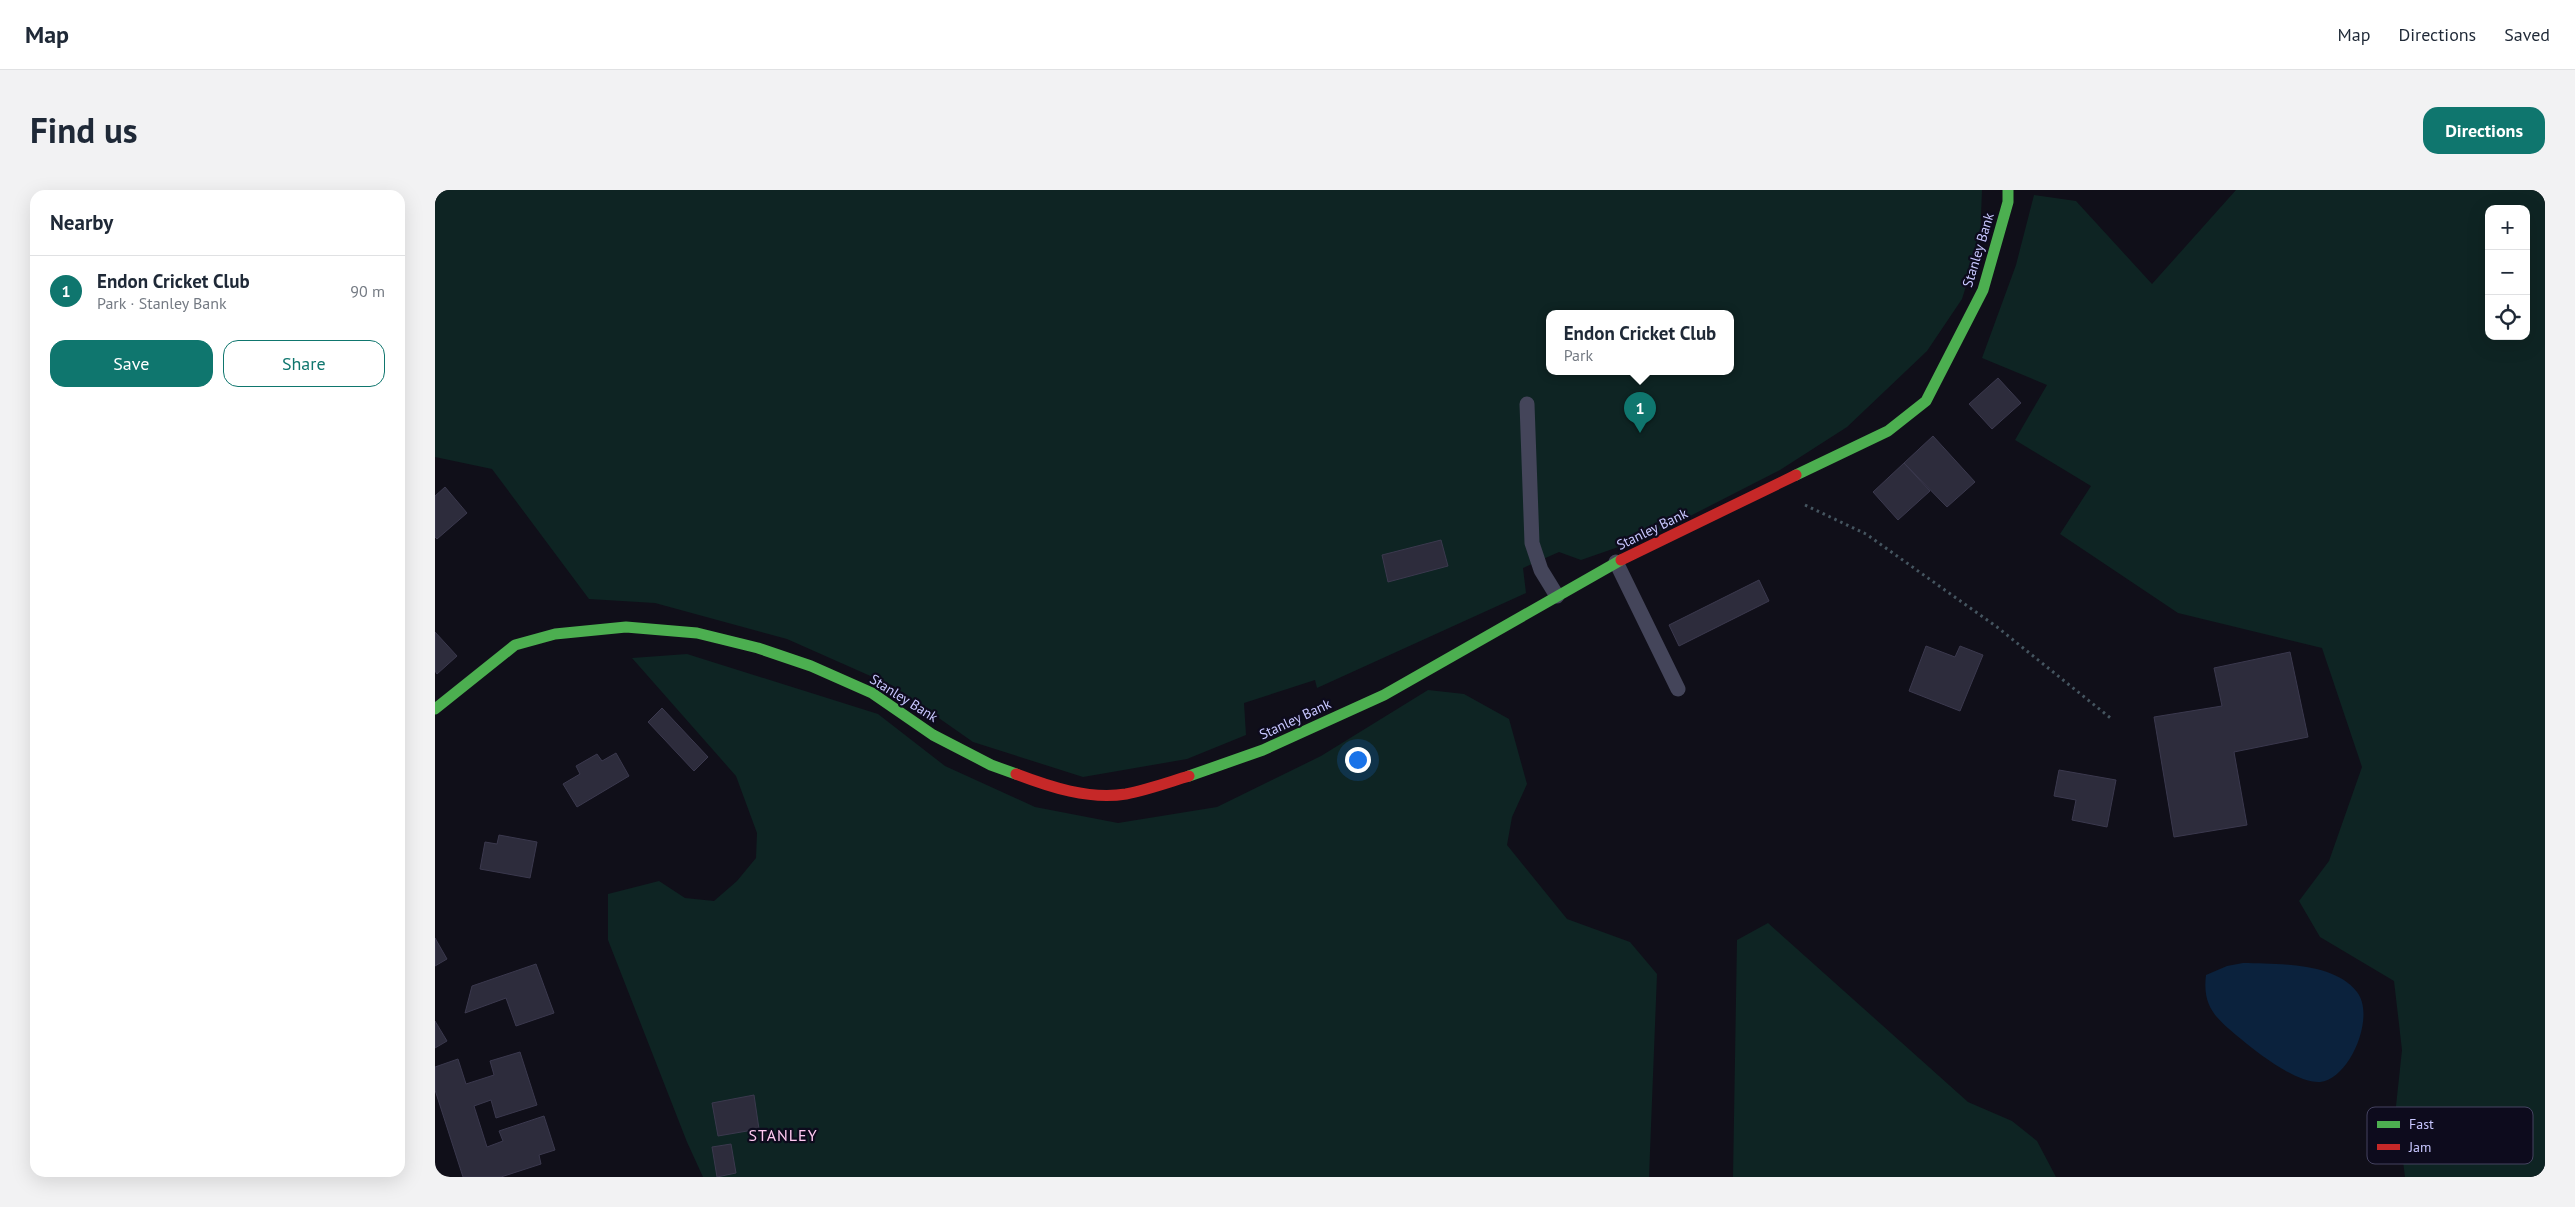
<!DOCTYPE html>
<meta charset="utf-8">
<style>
body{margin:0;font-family:"PT Sans",sans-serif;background:#f2f2f3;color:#1f2937}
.controls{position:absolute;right:15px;top:15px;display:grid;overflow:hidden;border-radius:10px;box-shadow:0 5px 20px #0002}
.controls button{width:45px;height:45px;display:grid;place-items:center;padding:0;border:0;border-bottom:1px solid #e0e1e3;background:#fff;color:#1f2937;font:25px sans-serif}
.you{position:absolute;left:922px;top:569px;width:18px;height:18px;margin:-12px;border:4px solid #fff;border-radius:50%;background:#1a73e8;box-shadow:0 0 0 8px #1a73e833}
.badge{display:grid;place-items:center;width:32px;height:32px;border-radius:50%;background:#0f766e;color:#fff;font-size:16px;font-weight:700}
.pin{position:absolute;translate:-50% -41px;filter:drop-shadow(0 1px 2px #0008)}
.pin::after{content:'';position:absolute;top:26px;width:18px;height:15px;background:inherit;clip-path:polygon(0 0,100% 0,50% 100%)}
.popup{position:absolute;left:1111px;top:120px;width:188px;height:65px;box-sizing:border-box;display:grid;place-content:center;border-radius:10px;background:#fff;filter:drop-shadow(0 1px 4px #0005);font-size:16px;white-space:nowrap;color:#747a83}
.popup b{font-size:19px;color:#1f2937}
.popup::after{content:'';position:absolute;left:50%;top:100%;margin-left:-10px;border:10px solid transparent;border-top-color:#fff}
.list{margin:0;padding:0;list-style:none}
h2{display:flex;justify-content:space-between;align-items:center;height:65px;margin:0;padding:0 20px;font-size:21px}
h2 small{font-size:16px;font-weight:400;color:#747a83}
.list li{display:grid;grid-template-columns:32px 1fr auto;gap:15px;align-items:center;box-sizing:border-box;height:70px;padding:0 20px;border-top:1px solid #e0e1e3}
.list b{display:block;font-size:19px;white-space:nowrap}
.list p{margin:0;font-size:16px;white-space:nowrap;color:#747a83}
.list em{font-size:16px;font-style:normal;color:#747a83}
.actions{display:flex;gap:10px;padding:15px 20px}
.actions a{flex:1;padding:11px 0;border:1px solid #0f766e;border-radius:15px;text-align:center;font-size:18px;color:#0f766e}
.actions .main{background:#0f766e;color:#fff}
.icon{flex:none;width:28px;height:28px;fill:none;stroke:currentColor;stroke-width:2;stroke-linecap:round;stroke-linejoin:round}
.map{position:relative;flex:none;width:2110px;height:987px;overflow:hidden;border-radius:15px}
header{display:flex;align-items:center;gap:30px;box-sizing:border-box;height:70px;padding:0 25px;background:#fff;border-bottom:1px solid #e0e1e3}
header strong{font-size:24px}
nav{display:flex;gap:28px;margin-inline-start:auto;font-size:18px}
.intro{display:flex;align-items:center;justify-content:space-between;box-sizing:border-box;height:120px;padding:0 30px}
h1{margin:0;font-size:35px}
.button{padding:12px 22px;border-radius:15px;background:#0f766e;color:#fff;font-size:18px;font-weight:700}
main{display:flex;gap:30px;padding:0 30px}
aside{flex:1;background:#fff;border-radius:15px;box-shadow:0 5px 20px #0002}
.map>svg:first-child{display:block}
.green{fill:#0e2423;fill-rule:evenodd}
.water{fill:#0b223d}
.building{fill:#2d2c3c;stroke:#3b394e}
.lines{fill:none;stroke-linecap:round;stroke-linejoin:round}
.path{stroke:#455560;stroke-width:3;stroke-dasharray:2.5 4;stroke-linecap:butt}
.lane{stroke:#44455a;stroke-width:15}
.fast{stroke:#4caf50;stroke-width:11}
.jam{stroke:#c62828;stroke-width:11}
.labels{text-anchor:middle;stroke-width:4.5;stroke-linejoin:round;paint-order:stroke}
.street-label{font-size:14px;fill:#c8c7ff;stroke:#0d0b1d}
.quarter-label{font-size:16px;letter-spacing:1px;fill:#ffc9f0;stroke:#0d0b1d}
.key{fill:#0d0b1d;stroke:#454361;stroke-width:1}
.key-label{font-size:14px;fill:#c8c7ff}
</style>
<header>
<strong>Map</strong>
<nav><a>Map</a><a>Directions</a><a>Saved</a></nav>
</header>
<div class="intro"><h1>Find us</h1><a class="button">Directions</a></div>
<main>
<aside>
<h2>Nearby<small></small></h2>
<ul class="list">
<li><span class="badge">1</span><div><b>Endon Cricket Club</b><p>Park · Stanley Bank</p></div><em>90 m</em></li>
</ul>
<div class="actions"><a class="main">Save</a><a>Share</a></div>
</aside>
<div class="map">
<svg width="2110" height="987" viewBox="0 0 2110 987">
<rect width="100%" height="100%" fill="#100f19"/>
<path class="green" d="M 0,0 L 1547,0 L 1545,52 L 1527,109 L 1492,161 L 1412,237 L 1345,280 L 1218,345 L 1146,370 L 1124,362 L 1088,378 L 1091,403 L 882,498 L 880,490 L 809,513 L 811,545 L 752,569 L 648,587 L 538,552 L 458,496 L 352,449 L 220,413 L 154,409 L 57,279 L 0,267 ZM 1115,124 L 1295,124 L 1295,182 L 1115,182 Z
M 1801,0 L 2110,0 L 2110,987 L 1970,987 L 1961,916 L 1967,860 L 1959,791 L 1885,747 L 1864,711 L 1894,671 L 1927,577 L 1887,458 L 1743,423 L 1625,344 L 1656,296 L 1580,250 L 1612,195 L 1547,168 L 1581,75 L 1599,5 L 1641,11 L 1717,94 ZM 2054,19 L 2091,19 L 2091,146 L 2054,146 Z
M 252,464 L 443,524 L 510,576 L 600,617 L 683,633 L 782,617 L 886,566 L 993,500 L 1029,504 L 1074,529 L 1092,594 L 1077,627 L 1072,655 L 1132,729 L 1195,752 L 1222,784 L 1214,987 L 268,987 L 252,952 L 173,750 L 173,704 L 224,691 L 250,708 L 279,711 L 302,691 L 321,668 L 322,643 L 301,586 L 197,468 Z
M 1333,733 L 1533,912 L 1577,931 L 1602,951 L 1621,987 L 1298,987 L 1302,750 Z"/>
<path class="water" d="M 1808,773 C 1842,774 1899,772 1922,802 C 1941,826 1915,889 1885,892 C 1861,893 1824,864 1806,849 C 1782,829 1767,818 1771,785 L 1792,776 Z"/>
<path class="building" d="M 1563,188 L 1586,213 L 1557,239 L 1534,214 Z
M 1498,246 L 1540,292 L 1512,317 L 1469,273 Z
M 1469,273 L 1495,301 L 1463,330 L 1438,302 Z
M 10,297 L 32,323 L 2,349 L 0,347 L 0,306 Z
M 1006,350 L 1013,376 L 953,392 L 947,365 Z
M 1324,390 L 1334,411 L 1244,456 L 1234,435 Z
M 0,442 L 22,466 L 2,484 L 0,481 Z
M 1491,456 L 1520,467 L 1525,456 L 1548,465 L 1525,521 L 1474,501 Z
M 1855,462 L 1873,547 L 1799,562 L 1812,635 L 1739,647 L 1719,527 L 1787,516 L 1779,478 Z
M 227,518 L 273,567 L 259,581 L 213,532 Z
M 181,563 L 194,586 L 142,617 L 128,594 L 145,584 L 141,576 L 162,564 L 167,571 Z
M 1624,580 L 1681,590 L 1672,637 L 1637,630 L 1641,610 L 1619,606 Z
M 64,645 L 102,652 L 95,688 L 45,679 L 50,652 L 62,654 Z
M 0,748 L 12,769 L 0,776 Z
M 101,774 L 119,823 L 81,836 L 71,808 L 30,823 L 37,796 Z
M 0,831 L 12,851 L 0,858 Z
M 85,862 L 102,915 L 61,928 L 56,910 L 39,916 L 52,957 L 68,951 L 64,941 L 109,926 L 120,960 L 104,965 L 106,974 L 66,987 L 28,987 L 0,900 L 0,877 L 23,869 L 31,894 L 59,885 L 55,871 Z
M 319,905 L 324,939 L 283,946 L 277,913 Z
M 296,954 L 301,983 L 282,987 L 277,957 Z"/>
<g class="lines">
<path class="path" d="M 1370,315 L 1431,344 L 1562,437 L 1678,530"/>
<path class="lane" d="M 1092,214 L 1097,353 L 1106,380 L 1122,406
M 1181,372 L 1243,499"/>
<path class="fast" d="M 1361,285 L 1453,241 L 1491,211 L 1548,100 L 1573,12 L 1573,0
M 0,519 L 80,455 L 120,444 L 191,437 L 262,443 L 323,458 L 376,476 L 437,503 L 498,545 L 556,575 L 581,584
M 754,586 L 828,560 L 949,505 L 1186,370"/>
<path class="jam" d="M 1186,370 L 1361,285
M 581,584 C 615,597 654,610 691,604 C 712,600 734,592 754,586"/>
</g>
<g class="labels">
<g class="street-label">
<text transform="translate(1543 60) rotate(-73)" y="5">Stanley Bank</text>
<text transform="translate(1217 339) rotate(-26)" y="5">Stanley Bank</text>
<text transform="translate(469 508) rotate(32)" y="5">Stanley Bank</text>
<text transform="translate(860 529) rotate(-25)" y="5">Stanley Bank</text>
</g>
<g class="quarter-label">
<text x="348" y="951">STANLEY</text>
</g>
</g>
<rect x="1932" y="917" width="166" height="57" rx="8" class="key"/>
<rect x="1942" y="931" width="23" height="7" fill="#4caf50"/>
<rect x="1942" y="954" width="23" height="6" fill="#c62828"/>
<g class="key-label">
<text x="1974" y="939">Fast</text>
<text x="1974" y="962">Jam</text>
</g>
</svg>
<div class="controls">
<button>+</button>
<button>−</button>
<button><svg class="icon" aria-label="locate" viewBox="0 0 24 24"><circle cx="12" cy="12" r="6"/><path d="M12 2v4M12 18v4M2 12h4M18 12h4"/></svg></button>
</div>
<div class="you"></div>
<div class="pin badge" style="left:1205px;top:243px">1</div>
<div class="popup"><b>Endon Cricket Club</b>Park</div>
</div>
</main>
